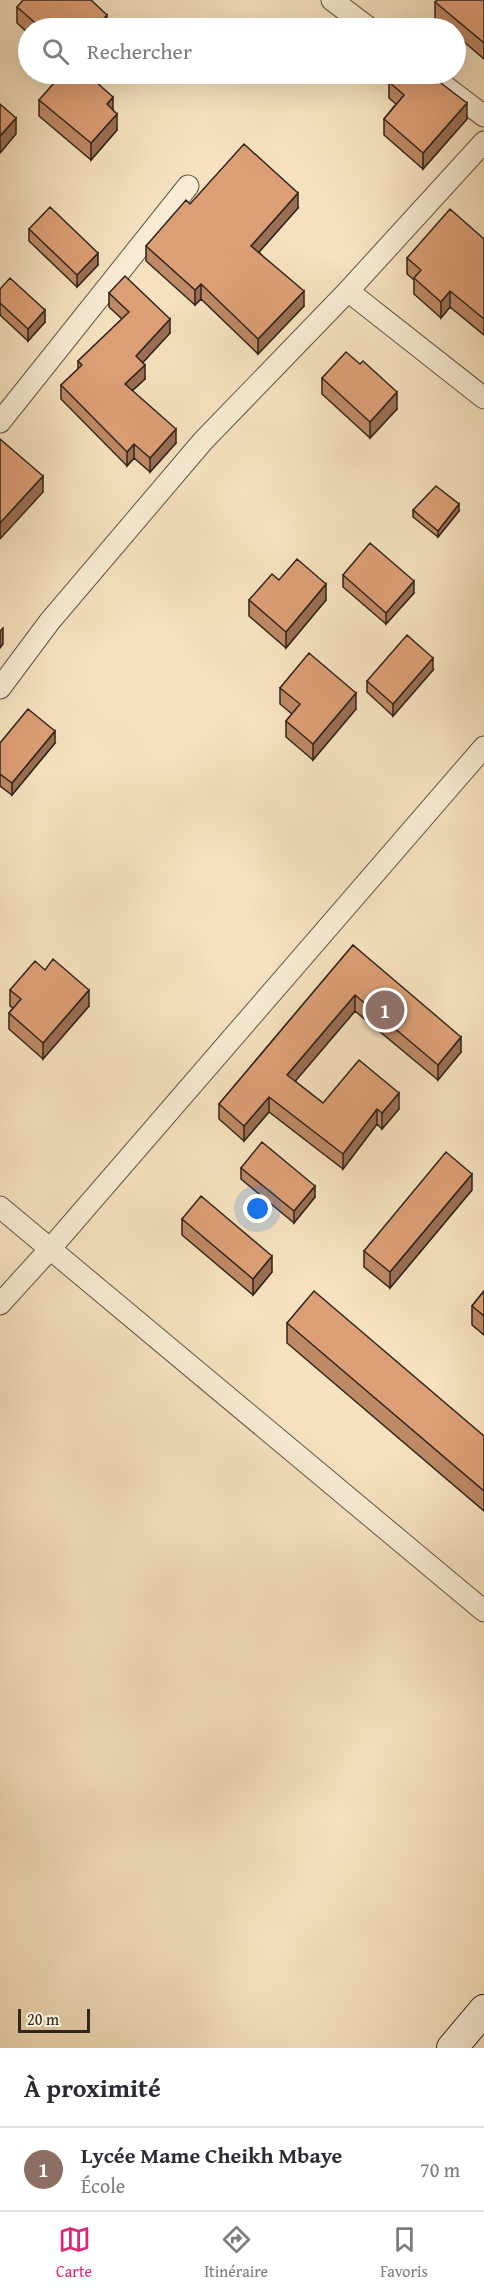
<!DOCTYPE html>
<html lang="fr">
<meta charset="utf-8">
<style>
body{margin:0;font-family:"Gentium Book Plus",serif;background:#f7f7f7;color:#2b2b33}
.scale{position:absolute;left:18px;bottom:15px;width:72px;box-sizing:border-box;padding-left:6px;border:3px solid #31251d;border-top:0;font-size:16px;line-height:21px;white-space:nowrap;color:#31251d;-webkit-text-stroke:4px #f9ecd5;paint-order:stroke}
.you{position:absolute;left:258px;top:1209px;width:21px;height:21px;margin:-15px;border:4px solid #fff;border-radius:50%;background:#1a73e8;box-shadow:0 0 0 9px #1a73e833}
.badge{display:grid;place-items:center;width:39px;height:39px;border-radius:50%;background:#db2777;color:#fff;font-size:20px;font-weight:700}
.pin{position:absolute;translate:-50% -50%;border:3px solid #fff;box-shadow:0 2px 6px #0006}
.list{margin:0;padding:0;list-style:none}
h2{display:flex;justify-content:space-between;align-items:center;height:78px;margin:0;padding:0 24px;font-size:26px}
h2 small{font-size:20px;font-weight:400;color:#7c7c81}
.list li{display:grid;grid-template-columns:39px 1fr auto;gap:18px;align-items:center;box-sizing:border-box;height:84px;padding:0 24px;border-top:2px solid #e1e1e2}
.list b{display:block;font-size:22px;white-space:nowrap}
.list p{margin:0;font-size:20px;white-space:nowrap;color:#7c7c81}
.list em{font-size:20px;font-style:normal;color:#7c7c81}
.icon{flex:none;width:33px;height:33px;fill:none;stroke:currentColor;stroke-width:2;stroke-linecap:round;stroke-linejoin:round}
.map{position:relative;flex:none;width:484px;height:2048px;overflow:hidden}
.search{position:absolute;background:#fff;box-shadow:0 6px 24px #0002;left:18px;right:18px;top:18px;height:66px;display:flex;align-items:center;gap:15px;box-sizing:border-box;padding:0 21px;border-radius:33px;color:#7c7c81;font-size:22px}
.sheet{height:162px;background:#fff}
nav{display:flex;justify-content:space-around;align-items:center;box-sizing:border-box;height:84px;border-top:2px solid #e1e1e2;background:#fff;font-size:16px;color:#7c7c81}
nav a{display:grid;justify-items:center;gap:3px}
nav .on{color:#db2777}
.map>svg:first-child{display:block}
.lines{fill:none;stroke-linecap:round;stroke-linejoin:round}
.minor-casing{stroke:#625446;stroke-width:23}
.secondary-casing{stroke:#31251d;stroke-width:32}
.minor{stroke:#f9ecd5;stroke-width:21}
.secondary{stroke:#f9ecd5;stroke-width:30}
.wall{fill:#be8965;stroke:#31251d;stroke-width:1.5}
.shaded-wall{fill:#9b6f53;stroke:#31251d;stroke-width:1.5}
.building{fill:#dd9f76;stroke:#31251d;stroke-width:1.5}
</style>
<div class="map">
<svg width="484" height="2048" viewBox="0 0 484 2048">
<rect width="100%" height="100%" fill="#f6e2bf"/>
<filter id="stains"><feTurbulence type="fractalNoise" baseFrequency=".00333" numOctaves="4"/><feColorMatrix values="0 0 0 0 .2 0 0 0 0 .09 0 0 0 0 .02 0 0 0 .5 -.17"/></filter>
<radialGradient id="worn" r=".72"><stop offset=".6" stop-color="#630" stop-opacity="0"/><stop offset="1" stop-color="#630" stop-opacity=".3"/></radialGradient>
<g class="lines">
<g class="minor-casing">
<path id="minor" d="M 332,0 L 369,28
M 429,74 L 484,116
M 348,291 L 484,398
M 0,422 L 188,186
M 0,688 L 50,621 L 203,441 L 348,291 L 484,142
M 0,1207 L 484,1611
M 0,1304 L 50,1249 L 484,747"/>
</g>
<g class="secondary-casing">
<path id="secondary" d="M 452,2048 L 484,2010"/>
</g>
<use href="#minor" class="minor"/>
<use href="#secondary" class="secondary"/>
</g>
<path class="wall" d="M 484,0 L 484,59 L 456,35 L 456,28 L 448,28 L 435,18 L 435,2 Z
M 17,7 L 107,28 L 28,28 L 28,33 L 17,23 Z
M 389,82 L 467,119 L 423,169 L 384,135 L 384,119 L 396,104 L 389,98 Z
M 39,100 L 113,110 L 117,130 L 91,160 L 39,116 Z
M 190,204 L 298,208 L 259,252 L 304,306 L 258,354 L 201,299 L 195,305 L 146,261 L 146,246 Z
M 29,229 L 98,265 L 77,287 L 29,241 Z
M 484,239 L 484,335 L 450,307 L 441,318 L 414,294 L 414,280 L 407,274 L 407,258 Z
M 0,289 L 45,322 L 28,341 L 0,315 Z
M 109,293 L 170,333 L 142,363 L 145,379 L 132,391 L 176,443 L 150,472 L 134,458 L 127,466 L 61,399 L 61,385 L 78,369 L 78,361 L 122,319 L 109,307 Z
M 322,378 L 397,409 L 370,438 L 322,394 Z
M 413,510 L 459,511 L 438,537 L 413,517 Z
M 343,575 L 414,593 L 386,624 L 343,587 Z
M 279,580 L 326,600 L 286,648 L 249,616 L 249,600 Z
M 433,670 L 393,716 L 367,692 L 367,681 Z
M 280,688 L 356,709 L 313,760 L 286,737 L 286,721 L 292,714 L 280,704 Z
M 0,743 L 55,743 L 12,795 L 0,786 Z
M 353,945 L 461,1052 L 438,1080 L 355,1011 L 295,1081 L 323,1103 L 399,1109 L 382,1129 L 377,1124 L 343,1169 L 269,1112 L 244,1141 L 219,1119 L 219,1104 Z
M 45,970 L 89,1006 L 43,1059 L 9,1029 L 9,1013 L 13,1008 L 10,1006 L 10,990 Z
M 241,1168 L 315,1197 L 294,1223 L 241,1179 Z
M 472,1190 L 390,1288 L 364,1267 L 364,1251 Z
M 182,1219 L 272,1272 L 253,1295 L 182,1235 Z
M 484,1291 L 484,1335 L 472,1325 L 472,1306 Z
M 287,1323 L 484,1436 L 484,1511 L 287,1343 Z"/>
<path class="shaded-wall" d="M 107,15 L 107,28 L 95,28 Z
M 113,97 L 113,114 L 107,104 Z
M 467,103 L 467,119 L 423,169 L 423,153 Z
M 117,114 L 117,130 L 91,160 L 91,143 Z
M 16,118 L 16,134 L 0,153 L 0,136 Z
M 298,193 L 298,208 L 251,261 L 251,246 Z
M 98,253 L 98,265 L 77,287 L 77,275 Z
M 201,284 L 201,299 L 195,305 L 195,290 Z
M 304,291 L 304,306 L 258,354 L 258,339 Z
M 450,291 L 450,307 L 441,318 L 441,302 Z
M 45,310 L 45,322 L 28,341 L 28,329 Z
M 170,319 L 170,333 L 136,370 L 136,356 Z
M 145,365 L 145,379 L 125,397 L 125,384 Z
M 397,392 L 397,409 L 370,438 L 370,422 Z
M 176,429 L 176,443 L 150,472 L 150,458 Z
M 134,444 L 134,458 L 127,466 L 127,452 Z
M 43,476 L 43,492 L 0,539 L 0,523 Z
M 459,504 L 459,511 L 438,537 L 438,531 Z
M 414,581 L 414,593 L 386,624 L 386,613 Z
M 326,584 L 326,600 L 286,648 L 286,632 Z
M 3,628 L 3,644 L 0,648 L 0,631 Z
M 433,658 L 433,670 L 393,716 L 393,704 Z
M 356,693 L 356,709 L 313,760 L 313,744 Z
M 55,731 L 55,743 L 12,795 L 12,783 Z
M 89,990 L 89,1006 L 43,1059 L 43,1043 Z
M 355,995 L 355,1011 L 287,1091 L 287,1075 Z
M 461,1037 L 461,1052 L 438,1080 L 438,1065 Z
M 399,1093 L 399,1109 L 382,1129 L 382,1113 Z
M 269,1097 L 269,1112 L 244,1141 L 244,1126 Z
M 377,1109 L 377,1124 L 343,1169 L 343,1154 Z
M 472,1174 L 472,1190 L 390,1288 L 390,1272 Z
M 315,1186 L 315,1197 L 294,1223 L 294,1211 Z
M 272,1256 L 272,1272 L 253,1295 L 253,1279 Z"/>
<path class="building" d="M 23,0 L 91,0 L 107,15 L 95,28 L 47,28 L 43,26 L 41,28 L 17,7 Z
M 437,0 L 484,0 L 484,43 L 435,2 Z
M 62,74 L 87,74 L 113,97 L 107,104 L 117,114 L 91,143 L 39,100 Z
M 396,74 L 429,74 L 467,103 L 423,153 L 384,119 L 404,95 L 389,82 Z
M 0,104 L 16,118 L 0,136 Z
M 244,144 L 298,193 L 251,246 L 304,291 L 258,339 L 201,284 L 195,290 L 146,246 L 186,200 L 190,204 Z
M 50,207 L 98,253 L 77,275 L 29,229 Z
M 450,209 L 484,239 L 484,319 L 450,291 L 441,302 L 414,278 L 421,270 L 407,258 Z
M 125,276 L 170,319 L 136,356 L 145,365 L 125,384 L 176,429 L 150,458 L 134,444 L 127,452 L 61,385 L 82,365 L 78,361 L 129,312 L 109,293 Z
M 10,278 L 45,310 L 28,329 L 0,303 L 0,289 Z
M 346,352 L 360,364 L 363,361 L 397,392 L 370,422 L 322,378 Z
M 0,439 L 43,476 L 0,523 Z
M 436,486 L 459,504 L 438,531 L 413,510 Z
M 370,543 L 414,581 L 386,613 L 343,575 Z
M 297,559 L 326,584 L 286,632 L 249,600 L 272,574 L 279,580 Z
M 407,635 L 433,658 L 393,704 L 367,681 Z
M 309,653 L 356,693 L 313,744 L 286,721 L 300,704 L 280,688 Z
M 28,709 L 55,731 L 12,783 L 0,774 L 0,743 Z
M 353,945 L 461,1037 L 438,1065 L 355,995 L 287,1075 L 323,1103 L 359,1060 L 399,1093 L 382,1113 L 377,1109 L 343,1154 L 269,1097 L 244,1126 L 219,1104 Z
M 53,959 L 89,990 L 43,1043 L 9,1013 L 21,999 L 10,990 L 35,961 L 45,970 Z
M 262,1142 L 315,1186 L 294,1211 L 241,1168 Z
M 446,1152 L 472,1174 L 390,1272 L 364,1251 Z
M 201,1196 L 272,1256 L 253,1279 L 182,1219 Z
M 314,1291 L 484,1436 L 484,1491 L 287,1323 Z
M 484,1291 L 484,1316 L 472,1306 Z"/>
<rect width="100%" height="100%" filter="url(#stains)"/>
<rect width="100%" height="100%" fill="url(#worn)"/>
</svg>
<div class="scale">20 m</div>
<div class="you"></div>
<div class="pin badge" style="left:385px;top:1010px;background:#8d6e63">1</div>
<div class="search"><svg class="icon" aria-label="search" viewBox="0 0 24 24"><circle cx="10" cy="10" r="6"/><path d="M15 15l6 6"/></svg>Rechercher</div>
</div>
<section class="sheet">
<h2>À proximité<small></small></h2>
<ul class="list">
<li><span class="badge" style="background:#8d6e63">1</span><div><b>Lycée Mame Cheikh Mbaye</b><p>École</p></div><em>70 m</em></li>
</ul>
</section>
<nav>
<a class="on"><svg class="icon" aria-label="map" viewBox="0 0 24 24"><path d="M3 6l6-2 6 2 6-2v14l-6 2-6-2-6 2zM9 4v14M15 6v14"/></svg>Carte</a>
<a><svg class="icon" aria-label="directions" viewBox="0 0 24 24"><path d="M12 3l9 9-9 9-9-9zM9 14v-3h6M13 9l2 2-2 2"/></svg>Itinéraire</a>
<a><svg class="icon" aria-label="saved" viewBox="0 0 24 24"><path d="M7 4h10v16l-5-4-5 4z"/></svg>Favoris</a>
</nav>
